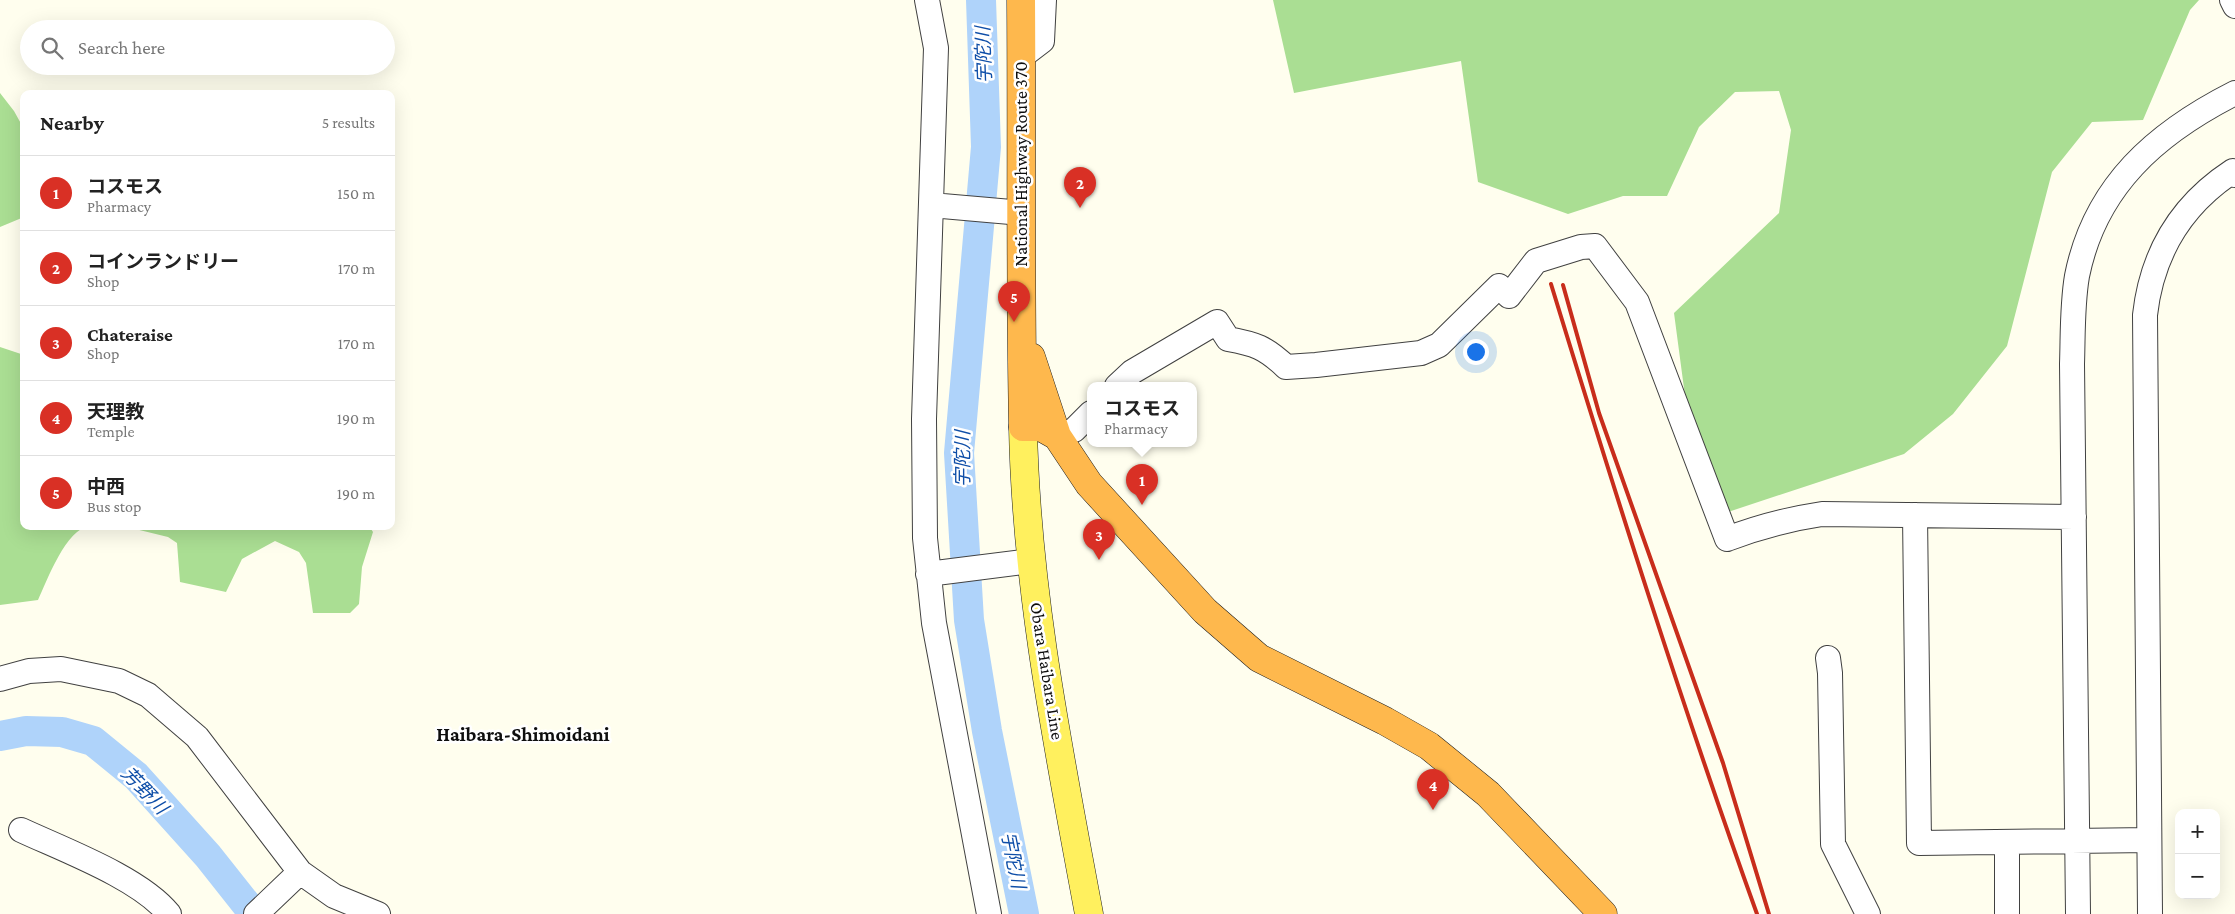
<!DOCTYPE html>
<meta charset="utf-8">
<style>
body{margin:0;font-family:"Crimson Pro","Noto Sans JP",serif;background:#f2f2f2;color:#222}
.controls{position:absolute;right:15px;bottom:15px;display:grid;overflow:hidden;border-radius:10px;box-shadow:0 5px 20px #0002}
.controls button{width:45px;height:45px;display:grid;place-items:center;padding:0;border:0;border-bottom:1px solid #e0e0e0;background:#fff;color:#222;font:25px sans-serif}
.you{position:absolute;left:1475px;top:351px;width:18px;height:18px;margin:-12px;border:4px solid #fff;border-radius:50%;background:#1a73e8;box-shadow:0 0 0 8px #1a73e833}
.badge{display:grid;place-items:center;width:32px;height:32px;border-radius:50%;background:#d93025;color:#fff;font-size:16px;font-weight:700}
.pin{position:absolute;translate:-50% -41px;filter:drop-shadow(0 1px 2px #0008)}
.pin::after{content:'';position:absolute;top:26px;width:18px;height:15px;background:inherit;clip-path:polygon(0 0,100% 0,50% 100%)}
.popup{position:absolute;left:1087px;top:382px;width:110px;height:65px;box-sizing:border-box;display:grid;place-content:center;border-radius:10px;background:#fff;filter:drop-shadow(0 1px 4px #0005);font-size:16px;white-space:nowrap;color:#767676}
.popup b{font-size:19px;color:#222}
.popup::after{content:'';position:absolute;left:50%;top:100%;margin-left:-10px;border:10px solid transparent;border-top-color:#fff}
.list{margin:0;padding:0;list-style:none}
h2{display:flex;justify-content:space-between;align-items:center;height:65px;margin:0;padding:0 20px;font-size:21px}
h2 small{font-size:16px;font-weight:400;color:#767676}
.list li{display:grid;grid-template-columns:32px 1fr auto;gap:15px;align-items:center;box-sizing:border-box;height:75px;padding:0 20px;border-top:1px solid #e0e0e0}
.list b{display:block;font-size:19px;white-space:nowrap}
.list p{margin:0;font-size:16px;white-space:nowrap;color:#767676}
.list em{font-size:16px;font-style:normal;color:#767676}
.icon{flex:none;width:28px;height:28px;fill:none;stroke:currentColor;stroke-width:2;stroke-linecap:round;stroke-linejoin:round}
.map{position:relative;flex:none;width:2235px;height:914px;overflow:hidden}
.search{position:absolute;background:#fff;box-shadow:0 5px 20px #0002;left:20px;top:20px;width:375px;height:55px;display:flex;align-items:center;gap:12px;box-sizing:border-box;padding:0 18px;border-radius:28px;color:#767676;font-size:19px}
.panel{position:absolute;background:#fff;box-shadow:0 5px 20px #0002;left:20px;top:90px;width:375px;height:440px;border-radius:10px}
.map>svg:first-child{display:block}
.forest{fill:#aade93}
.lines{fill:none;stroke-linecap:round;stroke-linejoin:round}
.river{stroke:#afd3fa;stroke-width:30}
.minor-casing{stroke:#414141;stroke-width:26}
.major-casing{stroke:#1f1f1f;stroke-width:29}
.highway-casing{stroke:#1f1f1f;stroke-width:29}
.minor{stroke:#fff;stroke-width:24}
.major{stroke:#fff05e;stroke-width:28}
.highway{stroke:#feb84d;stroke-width:28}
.rail{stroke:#c82d1b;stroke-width:4}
.labels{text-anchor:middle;stroke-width:5;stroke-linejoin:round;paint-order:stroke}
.street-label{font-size:18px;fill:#0e0e0e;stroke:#fff}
.water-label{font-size:19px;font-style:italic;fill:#0e4ea8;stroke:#fff}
.quarter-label{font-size:20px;font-weight:bold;fill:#0e0e0e;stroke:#fff}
</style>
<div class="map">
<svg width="2235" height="914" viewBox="0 0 2235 914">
<rect width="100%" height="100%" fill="#fffeee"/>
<path class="forest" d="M 1273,0 L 2199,0 L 2190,10 L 2143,120 L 2092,122 L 2052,172 L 2007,346 L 1953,414 L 1904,454 L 1728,512 L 1687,411 L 1674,313 L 1779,213 L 1791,130 L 1779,91 L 1735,92 L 1699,127 L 1667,196 L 1623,196 L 1568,214 L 1478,182 L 1461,61 L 1294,93 Z
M 0,93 L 14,111 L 24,129 L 24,217 L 0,227 Z
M 0,347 L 24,355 L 24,526 L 90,526 C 66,528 47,581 38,600 L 0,605 Z
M 123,526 L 369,526 L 373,532 L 362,567 L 359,604 L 350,613 L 313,613 L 306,563 L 299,552 L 275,541 L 242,559 L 226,592 L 180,582 L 177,543 L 168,537 Z"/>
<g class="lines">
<path class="river" d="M 981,0 L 986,147 L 959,453 L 969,620 L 987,731 L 1024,914
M 0,736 L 26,731 L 62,732 L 93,741 L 136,776 L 208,856 L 254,914"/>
<g class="minor-casing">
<path id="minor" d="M 927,0 L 936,48 L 924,419 L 925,538 L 934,623 L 989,914
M 2232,0 L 2235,6
M 1021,57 L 1042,41 L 1044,0
M 931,205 L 1022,213
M 1117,386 L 1132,372 L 1217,322 L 1228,339 C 1255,344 1265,347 1286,367 L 1316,365 L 1421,353 L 1439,345 L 1499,286 L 1509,296 L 1536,261 L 1581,247 L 1595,246 L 1637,302 L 1727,539 C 1758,527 1789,519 1822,514 L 2074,517
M 1057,436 L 1074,430 L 1091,413
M 1915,515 L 1919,843 L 2149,840
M 928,574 L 1030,561
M 1828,658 L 1830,673 L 1833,844 L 1868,914
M 0,679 L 29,671 L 61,669 L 119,681 L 148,695 L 197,737 L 300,872 L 334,896 L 378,914
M 21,830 C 64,850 140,878 169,914
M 2007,842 L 2007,914
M 256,914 L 300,872
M 2078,914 L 2072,364 C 2073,335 2072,305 2077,276 C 2095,186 2156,133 2235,93
M 2150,914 L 2145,315 C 2152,253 2181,205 2233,171 L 2235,175"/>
</g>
<g class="major-casing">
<path id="major" d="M 1023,427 C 1026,591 1059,752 1089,914"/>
</g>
<g class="highway-casing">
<path id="highway" d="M 1021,0 C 1022,142 1020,284 1023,427 L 1041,427 L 1057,436 L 1089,484 L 1205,611 L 1259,658 L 1385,721 L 1429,746 L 1488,794 L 1603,914
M 1031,357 L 1057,436"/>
</g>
<use href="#minor" class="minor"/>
<use href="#major" class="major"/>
<use href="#highway" class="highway"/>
<path class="rail" d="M 1551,284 C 1616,496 1682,706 1757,914
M 1563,285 L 1599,413 L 1723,763 L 1769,914"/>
</g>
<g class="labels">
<g class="street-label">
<text transform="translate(1021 164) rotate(-90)" y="6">National Highway Route 370</text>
<text transform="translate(1047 671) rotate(81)" y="6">Obara Haibara Line</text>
</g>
<g class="water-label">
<text transform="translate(983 55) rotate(-92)" y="7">宇陀川</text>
<text transform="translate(962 459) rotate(-90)" y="7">宇陀川</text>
<text transform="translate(145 790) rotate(46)" y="7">芳野川</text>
<text transform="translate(1014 860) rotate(79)" y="7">宇陀川</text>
</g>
<g class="quarter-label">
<text x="523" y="741">Haibara-Shimoidani</text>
</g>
</g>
</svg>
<div class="controls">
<button>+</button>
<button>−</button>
</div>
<div class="you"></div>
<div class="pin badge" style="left:1142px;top:505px">1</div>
<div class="popup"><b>コスモス</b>Pharmacy</div>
<div class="pin badge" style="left:1080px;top:208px">2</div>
<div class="pin badge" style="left:1099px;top:560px">3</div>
<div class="pin badge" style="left:1433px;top:810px">4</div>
<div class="pin badge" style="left:1014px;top:322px">5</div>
<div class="search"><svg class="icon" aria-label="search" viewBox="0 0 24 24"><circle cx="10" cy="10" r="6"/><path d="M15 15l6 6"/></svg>Search here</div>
<section class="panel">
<h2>Nearby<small>5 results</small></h2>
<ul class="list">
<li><span class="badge">1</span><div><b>コスモス</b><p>Pharmacy</p></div><em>150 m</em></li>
<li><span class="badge">2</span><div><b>コインランドリー</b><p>Shop</p></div><em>170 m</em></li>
<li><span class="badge">3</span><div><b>Chateraise</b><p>Shop</p></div><em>170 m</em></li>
<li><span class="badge">4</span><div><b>天理教</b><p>Temple</p></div><em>190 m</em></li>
<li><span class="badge">5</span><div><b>中西</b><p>Bus stop</p></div><em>190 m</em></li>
</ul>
</section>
</div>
